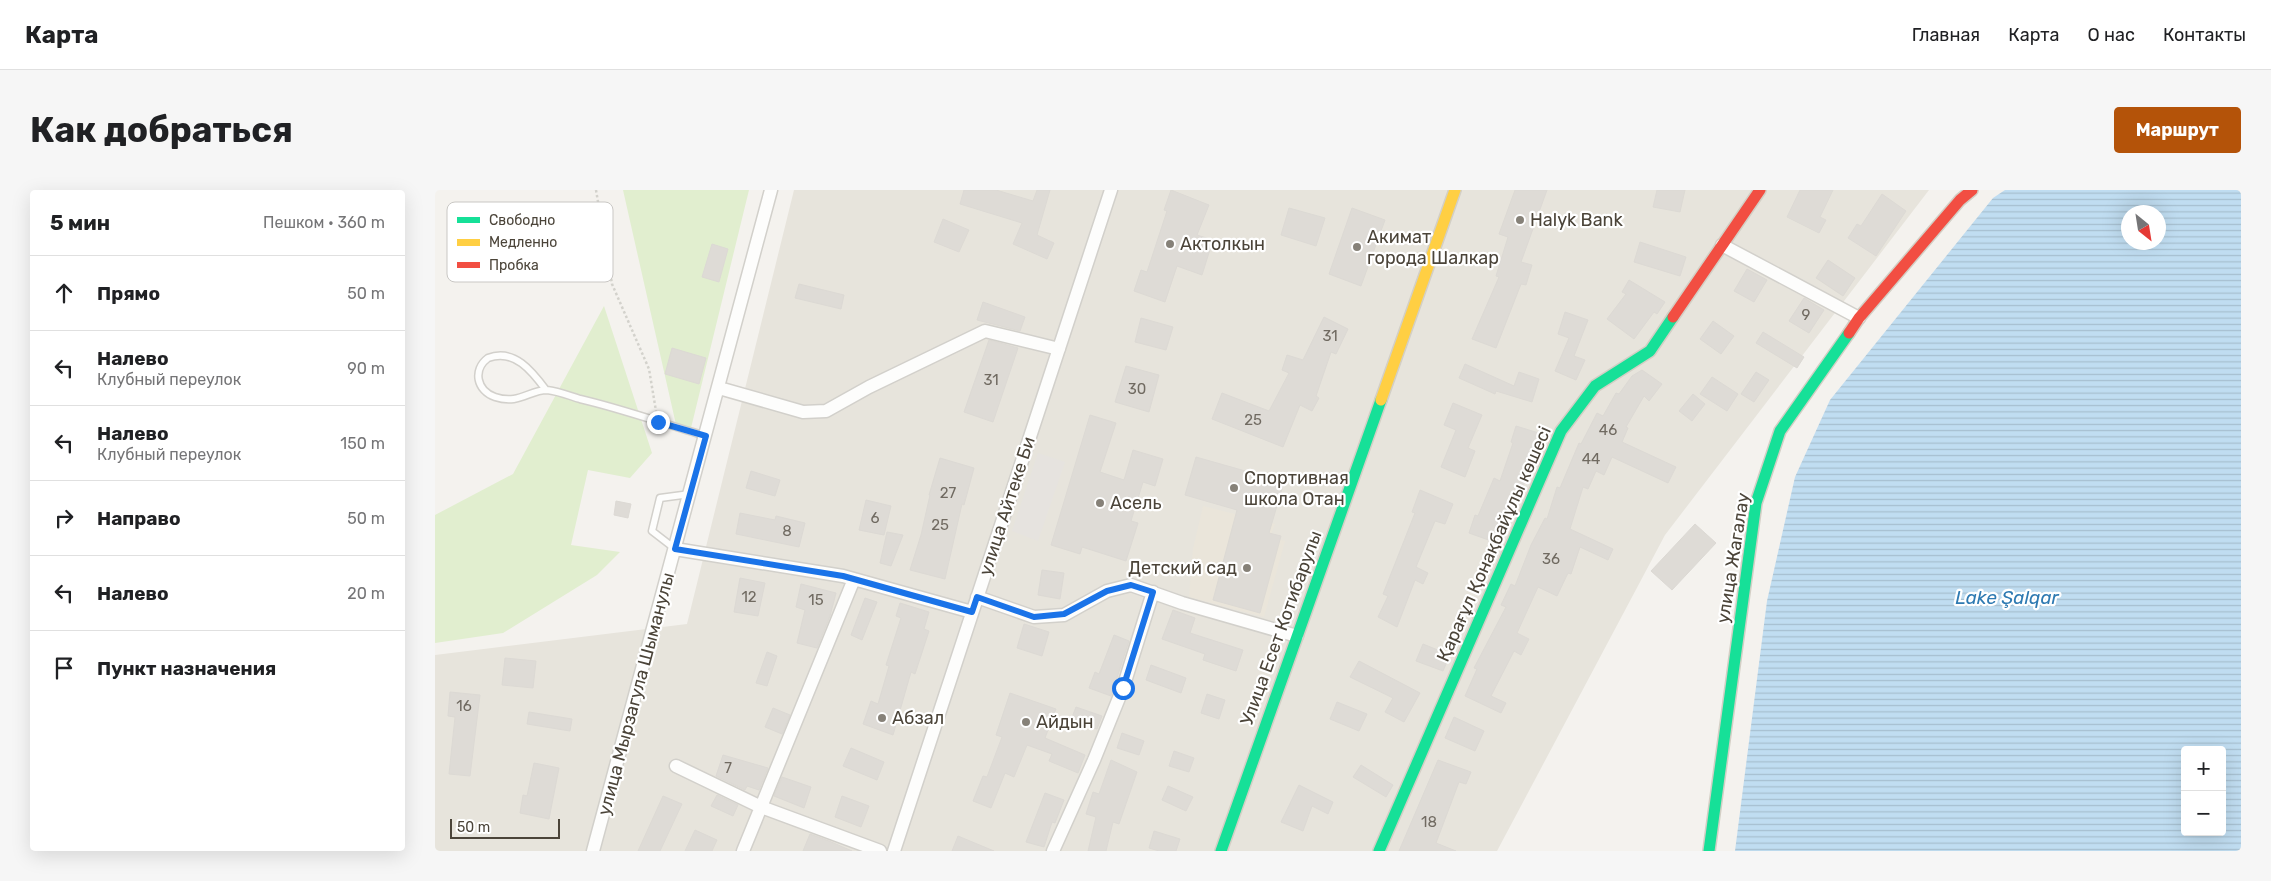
<!DOCTYPE html>
<html lang="ru">
<meta charset="utf-8">
<style>
body{margin:0;font-family:Rubik,sans-serif;background:#f6f6f6;color:#202124}
.controls{position:absolute;right:15px;bottom:15px;display:grid;overflow:hidden;border-radius:5px;box-shadow:0 5px 20px #0002}
.controls button{width:45px;height:45px;display:grid;place-items:center;padding:0;border:0;border-bottom:1px solid #e0e0e0;background:#fff;color:#202124;font:25px sans-serif}
.compass{position:absolute;left:1686px;top:15px;width:45px;height:45px;border-radius:50%;background:#fff;box-shadow:0 5px 20px #0002;rotate:150deg}
.scale{position:absolute;left:15px;bottom:12px;width:110px;box-sizing:border-box;padding-left:5px;border:2px solid #4b4439;border-top:0;font-size:14px;line-height:18px;white-space:nowrap;color:#4b4439;-webkit-text-stroke:4px #fff;paint-order:stroke}
.stop{position:absolute;width:15px;height:15px;margin:-11px;border:4px solid #1a73e8;border-radius:50%;background:#fff}
.stop.end{background:#1a73e8;border-color:#fff;box-shadow:0 1px 5px #0008}
.list{margin:0;padding:0;list-style:none}
h2{display:flex;justify-content:space-between;align-items:center;height:65px;margin:0;padding:0 20px;font-size:21px}
h2 small{font-size:16px;font-weight:400;color:#757577}
.list li{display:grid;grid-template-columns:32px 1fr auto;gap:15px;align-items:center;box-sizing:border-box;height:75px;padding:0 20px;border-top:1px solid #e0e0e0}
.list b{display:block;font-size:19px;white-space:nowrap}
.list p{margin:0;font-size:16px;white-space:nowrap;color:#757577}
.list em{font-size:16px;font-style:normal;color:#757577}
.icon{flex:none;width:28px;height:28px;fill:none;stroke:currentColor;stroke-width:2;stroke-linecap:round;stroke-linejoin:round}
.map{position:relative;flex:none;width:1806px;height:661px;overflow:hidden;border-radius:5px}
header{display:flex;align-items:center;gap:30px;box-sizing:border-box;height:70px;padding:0 25px;background:#fff;border-bottom:1px solid #e0e0e0}
header strong{font-size:24px}
nav{display:flex;gap:28px;margin-inline-start:auto;font-size:18px}
.intro{display:flex;align-items:center;justify-content:space-between;box-sizing:border-box;height:120px;padding:0 30px}
h1{margin:0;font-size:35px}
.button{padding:12px 22px;border-radius:5px;background:#b45309;color:#fff;font-size:18px;font-weight:700}
main{display:flex;gap:30px;padding:0 30px}
aside{flex:1;background:#fff;border-radius:5px;box-shadow:0 5px 20px #0002}
.map>svg:first-child{display:block}
.residential{fill:#e7e4dc}
.education{fill:#eae5da}
.green{fill:#e1eecf}
.parking{fill:#e6e3df}
.water{fill:url(#water-rules);fill-rule:evenodd}
.building{fill:#dedbd6;stroke:#dcd9d4}
.lines{fill:none;stroke-linecap:round;stroke-linejoin:round}
.lane-casing{stroke:#d2d0cb;stroke-width:9}
.street-casing{stroke:#d2d0cb;stroke-width:15}
.fast-casing{stroke:#d3cfc5;stroke-width:14}
.slow-casing{stroke:#d3cfc5;stroke-width:14}
.jam-casing{stroke:#d3cfc5;stroke-width:14}
.path{stroke:#d3d2cc;stroke-width:2.5;stroke-dasharray:2.5 2.5;stroke-linecap:butt}
.lane{stroke:#fdfdfc;stroke-width:6}
.street{stroke:#fdfdfc;stroke-width:12}
.fast{stroke:#16e098;stroke-width:11}
.slow{stroke:#ffcf43;stroke-width:11}
.jam{stroke:#f24e42;stroke-width:11}
.route{stroke:#1a73e8;stroke-width:6}
.poi-dot{fill:#868178;stroke:#fff;stroke-width:2}
.labels{text-anchor:middle;stroke-width:4.5;stroke-linejoin:round;paint-order:stroke}
.number-label{font-size:15px;fill:#706a61}
.poi-label{font-size:18px;fill:#4b4439;stroke:#fff;text-anchor:start}
.street-label{font-size:18px;fill:#4b4439;stroke:#fff}
.water-label{font-size:19px;font-style:italic;fill:#2e7ab2;stroke:#fff}
.key{fill:#fff;stroke:#c9c7c4;stroke-width:1}
.key-label{font-size:14px;fill:#4b4439}
</style>
<header>
<strong>Карта</strong>
<nav><a>Главная</a><a>Карта</a><a>О нас</a><a>Контакты</a></nav>
</header>
<div class="intro"><h1>Как добраться</h1><a class="button">Маршрут</a></div>
<main>
<aside>
<h2>5 мин<small>Пешком · 360 m</small></h2>
<ul class="list">
<li><svg class="icon" aria-label="ahead" viewBox="0 0 24 24"><path d="M12 20V5M6 11l6-6 6 6"/></svg><div><b>Прямо</b></div><em>50 m</em></li>
<li><svg class="icon" aria-label="left" viewBox="0 0 24 24"><path d="M17 20v-9H6M10 6l-5 5 5 5"/></svg><div><b>Налево</b><p>Клубный переулок</p></div><em>90 m</em></li>
<li><svg class="icon" aria-label="left" viewBox="0 0 24 24"><path d="M17 20v-9H6M10 6l-5 5 5 5"/></svg><div><b>Налево</b><p>Клубный переулок</p></div><em>150 m</em></li>
<li><svg class="icon" aria-label="right" viewBox="0 0 24 24"><path d="M7 20v-9h11M14 6l5 5-5 5"/></svg><div><b>Направо</b></div><em>50 m</em></li>
<li><svg class="icon" aria-label="left" viewBox="0 0 24 24"><path d="M17 20v-9H6M10 6l-5 5 5 5"/></svg><div><b>Налево</b></div><em>20 m</em></li>
<li><svg class="icon" aria-label="arrive" viewBox="0 0 24 24"><path d="M6 21V4h12l-3 4 3 4H6"/></svg><div><b>Пункт назначения</b></div></li>
</ul>
</aside>
<div class="map">
<svg width="1806" height="661" viewBox="0 0 1806 661">
<defs>
<pattern id="water-rules" width="6" height="5" patternUnits="userSpaceOnUse" patternTransform="scale(1.25)"><rect width="6" height="5" fill="#c0ddf1"/><path d="M0 2.5h6" fill="none" stroke="#a6bfcf"/></pattern>
</defs>
<rect width="100%" height="100%" fill="#f4f2ee"/>
<path class="residential" d="M 359,0 L 1494,0 L 1230,345 L 1062,661 L 0,661 L 0,465 L 252,434 Z"/>
<path class="education" d="M 768,316 L 840,334 L 835,347 L 850,351 L 829,427 L 754,407 L 758,359 Z"/>
<path class="green" d="M 188,0 L 314,0 L 256,238 L 242,239 Z
M 169,116 L 217,263 L 195,288 L 153,280 L 136,355 L 185,362 L 162,385 L 68,443 L 0,453 L 0,325 L 78,284 Z"/>
<path class="parking" d="M 603,263 L 630,272 L 603,351 L 577,341 Z"/>
<path class="water" d="M 1570,0 L 1806,0 L 1806,661 L 1300,661 L 1332,411 L 1360,287 L 1395,210 L 1558,8 ZM 1694,22 L 1724,22 L 1724,52 L 1694,52 ZM 1750,560 L 1787,560 L 1787,642 L 1750,642 Z"/>
<path class="building" d="M 529,0 L 561,0 L 598,11 L 602,0 L 615,0 L 602,45 L 619,53 L 612,69 L 578,54 L 587,33 L 525,14 Z
M 736,0 L 774,15 L 762,45 L 778,50 L 767,85 L 742,76 L 730,112 L 699,101 L 706,80 L 712,82 L 732,21 L 729,20 Z
M 1080,0 L 1112,0 L 1086,72 L 1097,75 L 1091,95 L 1086,94 L 1061,158 L 1037,149 L 1064,87 L 1061,86 L 1073,47 L 1064,44 Z
M 1222,0 L 1250,0 L 1245,22 L 1218,17 Z
M 1365,0 L 1398,0 L 1385,27 L 1391,30 L 1384,43 L 1352,27 Z
M 1447,4 L 1471,21 L 1441,66 L 1413,48 L 1422,34 L 1426,36 Z
M 854,18 L 890,28 L 881,56 L 846,45 Z
M 917,18 L 950,30 L 926,96 L 894,84 Z
M 508,29 L 534,40 L 524,62 L 499,52 Z
M 1205,52 L 1251,67 L 1245,86 L 1199,72 Z
M 277,54 L 293,59 L 284,92 L 267,87 Z
M 1393,70 L 1420,88 L 1408,106 L 1381,88 Z
M 1312,79 L 1332,90 L 1319,112 L 1299,101 Z
M 1194,90 L 1230,112 L 1222,124 L 1219,122 L 1199,149 L 1172,129 L 1191,104 L 1187,102 Z
M 364,94 L 409,105 L 406,119 L 360,108 Z
M 1369,108 L 1389,120 L 1374,143 L 1354,131 Z
M 548,112 L 590,127 L 585,141 L 542,130 Z
M 1130,122 L 1153,130 L 1139,166 L 1150,170 L 1141,190 L 1120,181 L 1134,148 L 1123,144 Z
M 889,127 L 913,139 L 901,164 L 896,162 L 881,206 L 884,208 L 877,221 L 865,215 L 848,257 L 777,229 L 787,203 L 834,221 L 854,183 L 847,180 L 852,165 L 868,170 Z
M 706,128 L 738,137 L 731,160 L 700,152 Z
M 1278,131 L 1299,146 L 1286,164 L 1265,149 Z
M 1328,142 L 1369,167 L 1362,178 L 1321,153 Z
M 554,150 L 583,158 L 558,232 L 529,222 Z
M 237,158 L 271,168 L 264,194 L 230,184 Z
M 1030,174 L 1079,196 L 1084,182 L 1104,189 L 1097,212 L 1061,201 L 1060,204 L 1024,188 Z
M 691,176 L 724,185 L 714,222 L 680,212 Z
M 1207,180 L 1227,194 L 1214,211 L 1209,206 L 1191,237 L 1193,238 L 1187,252 L 1241,277 L 1233,293 L 1177,267 L 1169,285 L 1161,281 L 1153,299 L 1148,297 L 1135,339 L 1178,359 L 1173,370 L 1145,357 L 1136,384 L 1133,383 L 1122,406 L 1103,397 L 1082,443 L 1094,449 L 1086,465 L 1079,461 L 1056,506 L 1071,513 L 1066,523 L 1030,506 L 1042,479 L 1039,478 L 1071,417 L 1066,415 L 1076,394 L 1080,396 L 1096,355 L 1110,328 L 1112,329 L 1122,297 L 1125,298 L 1144,253 L 1146,254 L 1162,223 L 1168,226 L 1181,203 L 1184,204 L 1197,186 Z
M 1321,182 L 1334,190 L 1319,212 L 1306,204 Z
M 1277,187 L 1303,204 L 1292,221 L 1265,204 Z
M 1258,204 L 1270,214 L 1257,231 L 1244,221 Z
M 1018,213 L 1047,225 L 1033,258 L 1040,261 L 1030,287 L 1006,277 L 1021,240 L 1009,235 Z
M 655,225 L 681,233 L 665,282 L 689,290 L 698,260 L 728,269 L 720,296 L 708,292 L 696,331 L 703,333 L 691,371 L 647,357 L 645,364 L 616,355 Z
M 1081,236 L 1107,244 L 1092,287 L 1077,321 L 1074,320 L 1062,353 L 1034,343 L 1040,325 L 1043,326 L 1059,288 L 1065,291 L 1078,253 L 1076,252 Z
M 761,267 L 849,292 L 834,343 L 846,346 L 825,423 L 778,410 L 802,320 L 750,305 Z
M 505,268 L 539,278 L 529,315 L 527,314 L 510,389 L 475,380 L 486,345 L 495,305 L 494,305 Z
M 316,281 L 345,290 L 340,306 L 311,298 Z
M 985,300 L 1018,314 L 1010,334 L 1000,331 L 981,377 L 993,383 L 988,394 L 980,390 L 962,437 L 943,427 L 953,406 L 948,404 L 980,323 L 977,322 Z
M 431,310 L 456,316 L 449,345 L 424,340 Z
M 181,311 L 196,314 L 193,328 L 179,325 Z
M 305,323 L 340,330 L 341,326 L 370,333 L 364,357 L 301,344 Z
M 1260,334 L 1281,353 L 1237,400 L 1216,381 Z
M 452,342 L 468,345 L 456,376 L 445,373 Z
M 607,380 L 629,383 L 625,409 L 603,405 Z
M 305,388 L 330,393 L 323,426 L 299,422 Z
M 366,394 L 401,403 L 395,426 L 382,458 L 362,453 L 370,420 L 361,417 Z
M 430,408 L 442,412 L 427,450 L 416,445 Z
M 465,413 L 494,422 L 489,439 L 494,441 L 480,484 L 476,482 L 458,545 L 428,534 L 436,511 L 443,514 L 454,476 L 451,475 L 466,428 L 461,426 Z
M 738,420 L 760,428 L 755,443 L 808,460 L 801,481 L 768,470 L 770,464 L 727,449 Z
M 589,434 L 614,442 L 607,466 L 582,458 Z
M 679,445 L 694,451 L 676,506 L 654,498 L 660,482 L 664,484 Z
M 988,454 L 1015,465 L 1008,481 L 981,471 Z
M 332,462 L 342,466 L 332,496 L 321,493 Z
M 70,468 L 101,471 L 98,498 L 67,495 Z
M 924,471 L 985,503 L 969,532 L 950,522 L 958,508 L 915,487 Z
M 716,475 L 751,488 L 746,503 L 711,490 Z
M 15,502 L 45,505 L 35,586 L 14,584 L 20,527 L 13,526 Z
M 575,503 L 621,519 L 610,548 L 650,565 L 643,583 L 614,571 L 617,564 L 592,555 L 579,587 L 570,583 L 556,618 L 538,611 L 548,586 L 552,587 L 567,547 L 561,545 Z
M 772,504 L 790,510 L 784,529 L 766,523 Z
M 902,512 L 932,524 L 924,541 L 895,529 Z
M 641,517 L 667,526 L 662,539 L 636,530 Z
M 338,518 L 355,525 L 347,544 L 330,537 Z
M 94,522 L 137,529 L 135,541 L 92,534 Z
M 1019,527 L 1049,541 L 1040,561 L 1010,548 Z
M 687,543 L 709,551 L 704,565 L 682,558 Z
M 416,558 L 449,572 L 442,590 L 408,576 Z
M 739,561 L 759,568 L 754,582 L 734,576 Z
M 288,565 L 333,578 L 324,600 L 312,596 L 310,600 L 281,586 Z
M 676,570 L 702,582 L 684,634 L 678,632 L 671,661 L 653,661 L 661,627 L 651,624 L 658,602 L 664,604 Z
M 1003,570 L 1036,582 L 1031,594 L 1024,592 L 1001,653 L 1021,661 L 964,661 Z
M 99,573 L 124,578 L 114,629 L 85,623 L 88,605 L 92,606 Z
M 926,575 L 958,595 L 951,607 L 918,587 Z
M 347,587 L 376,597 L 369,618 L 339,606 Z
M 864,595 L 898,612 L 893,624 L 877,616 L 868,641 L 846,632 Z
M 733,596 L 758,607 L 751,621 L 727,610 Z
M 610,603 L 629,610 L 620,633 L 617,632 L 609,657 L 591,652 Z
M 282,605 L 303,615 L 298,626 L 276,616 Z
M 228,606 L 247,614 L 225,661 L 203,661 Z
M 407,606 L 434,616 L 426,637 L 400,627 Z
M 260,640 L 282,650 L 277,661 L 250,661 Z
M 719,641 L 745,649 L 741,661 L 724,661 L 714,658 Z
M 375,644 L 394,651 L 417,661 L 368,661 Z
M 523,646 L 559,661 L 517,661 Z"/>
<g class="lines">
<g class="lane-casing">
<path id="lane" d="M 111,200 C 97,181 79,158 53,168 C 37,180 42,201 60,207 C 84,215 94,200 112,200 C 123,201 135,206 145,209 C 188,219 229,234 271,246
M 239,358 L 217,341 L 225,308 L 255,304"/>
</g>
<g class="street-casing">
<path id="street" d="M 1287,55 L 1424,128
M 284,198 L 368,222 L 391,221 L 434,197 L 550,141 L 624,159
M 240,359 L 408,386 L 537,422
M 542,407 L 599,427 L 629,425 L 672,401 L 696,395 L 747,413 L 862,446
M 241,576 L 326,617 L 445,661
M 158,661 L 336,0
M 308,661 L 419,389
M 459,661 L 676,0
M 618,661 L 659,570 L 688,498 L 718,402"/>
</g>
<g class="fast-casing">
<path id="fast" d="M 786,661 L 946,210
M 944,661 L 1126,241 L 1160,196 L 1215,161 L 1238,127
M 1274,661 L 1321,313 L 1345,241 L 1414,143"/>
</g>
<g class="slow-casing">
<path id="slow" d="M 946,210 L 1020,0"/>
</g>
<g class="jam-casing">
<path id="jam" d="M 1238,127 L 1325,0
M 1414,143 L 1424,128 L 1525,10 L 1537,0"/>
</g>
<path class="path" d="M 161,0 L 177,94 L 214,179 L 221,221"/>
<use href="#lane" class="lane"/>
<use href="#street" class="street"/>
<use href="#fast" class="fast"/>
<use href="#slow" class="slow"/>
<use href="#jam" class="jam"/>
</g>
<g class="lines">
<path class="route" d="M 223,232 L 271,246 L 240,359 L 408,386 L 537,422 L 542,407 L 599,427 L 629,424 L 672,401 L 696,395 L 718,402 L 688,498"/>
</g>
<g class="poi-dot">
<circle cx="1085" cy="30" r="5"/>
<circle cx="735" cy="54" r="5"/>
<circle cx="922" cy="57" r="5"/>
<circle cx="799" cy="298" r="5"/>
<circle cx="665" cy="313" r="5"/>
<circle cx="812" cy="378" r="5"/>
<circle cx="447" cy="528" r="5"/>
<circle cx="591" cy="532" r="5"/>
</g>
<g class="labels">
<g class="number-label">
<text x="1371" y="130">9</text>
<text x="895" y="151">31</text>
<text x="556" y="195">31</text>
<text x="702" y="204">30</text>
<text x="818" y="235">25</text>
<text x="1173" y="245">46</text>
<text x="1156" y="274">44</text>
<text x="513" y="308">27</text>
<text x="440" y="333">6</text>
<text x="505" y="340">25</text>
<text x="352" y="346">8</text>
<text x="1116" y="374">36</text>
<text x="314" y="412">12</text>
<text x="381" y="415">15</text>
<text x="29" y="521">16</text>
<text x="293" y="583">7</text>
<text x="994" y="637">18</text>
</g>
<g class="poi-label">
<text x="1095" y="36">Halyk Bank</text>
<text x="932" y="53">Акимат<tspan x="932" dy="21">города Шалкар</tspan></text>
<text x="745" y="60">Актолкын</text>
<text x="809" y="294">Спортивная<tspan x="809" dy="21">школа Отан</tspan></text>
<text x="675" y="319">Асель</text>
<text x="802" y="384" text-anchor="end">Детский сад</text>
<text x="457" y="534">Абзал</text>
<text x="601" y="538">Айдын</text>
</g>
<g class="street-label">
<text transform="translate(572 316) rotate(-72)" y="6">улица Айтеке Би</text>
<text transform="translate(1059 354) rotate(-66)" y="6">Қарағұл Қонақбайұлы көшесі</text>
<text transform="translate(1298 368) rotate(-81)" y="6">улица Жагалау</text>
<text transform="translate(846 438) rotate(-70)" y="6">Улица Есет Котибарулы</text>
<text transform="translate(201 504) rotate(-75)" y="6">улица Мырзагула Шыманулы</text>
</g>
<g class="water-label">
<text x="1572" y="414">Lake Şalqar</text>
</g>
</g>
<rect x="12" y="12" width="166" height="80" rx="8" class="key"/>
<rect x="22" y="27" width="23" height="6" fill="#16e098"/>
<rect x="22" y="49" width="23" height="7" fill="#ffcf43"/>
<rect x="22" y="72" width="23" height="6" fill="#f24e42"/>
<g class="key-label">
<text x="54" y="35">Свободно</text>
<text x="54" y="57">Медленно</text>
<text x="54" y="80">Пробка</text>
</g>
</svg>
<div class="controls">
<button>+</button>
<button>−</button>
</div>
<svg class="compass" viewBox="-18 -18 36 36"><path d="M0-13l5 13h-10z" fill="#e53935"/><path d="M0 13l5-13h-10z" fill="#757577"/></svg>
<div class="scale">50 m</div>
<div class="stop" style="left:688px;top:498px"></div>
<div class="stop end" style="left:223px;top:232px"></div>
</div>
</main>
